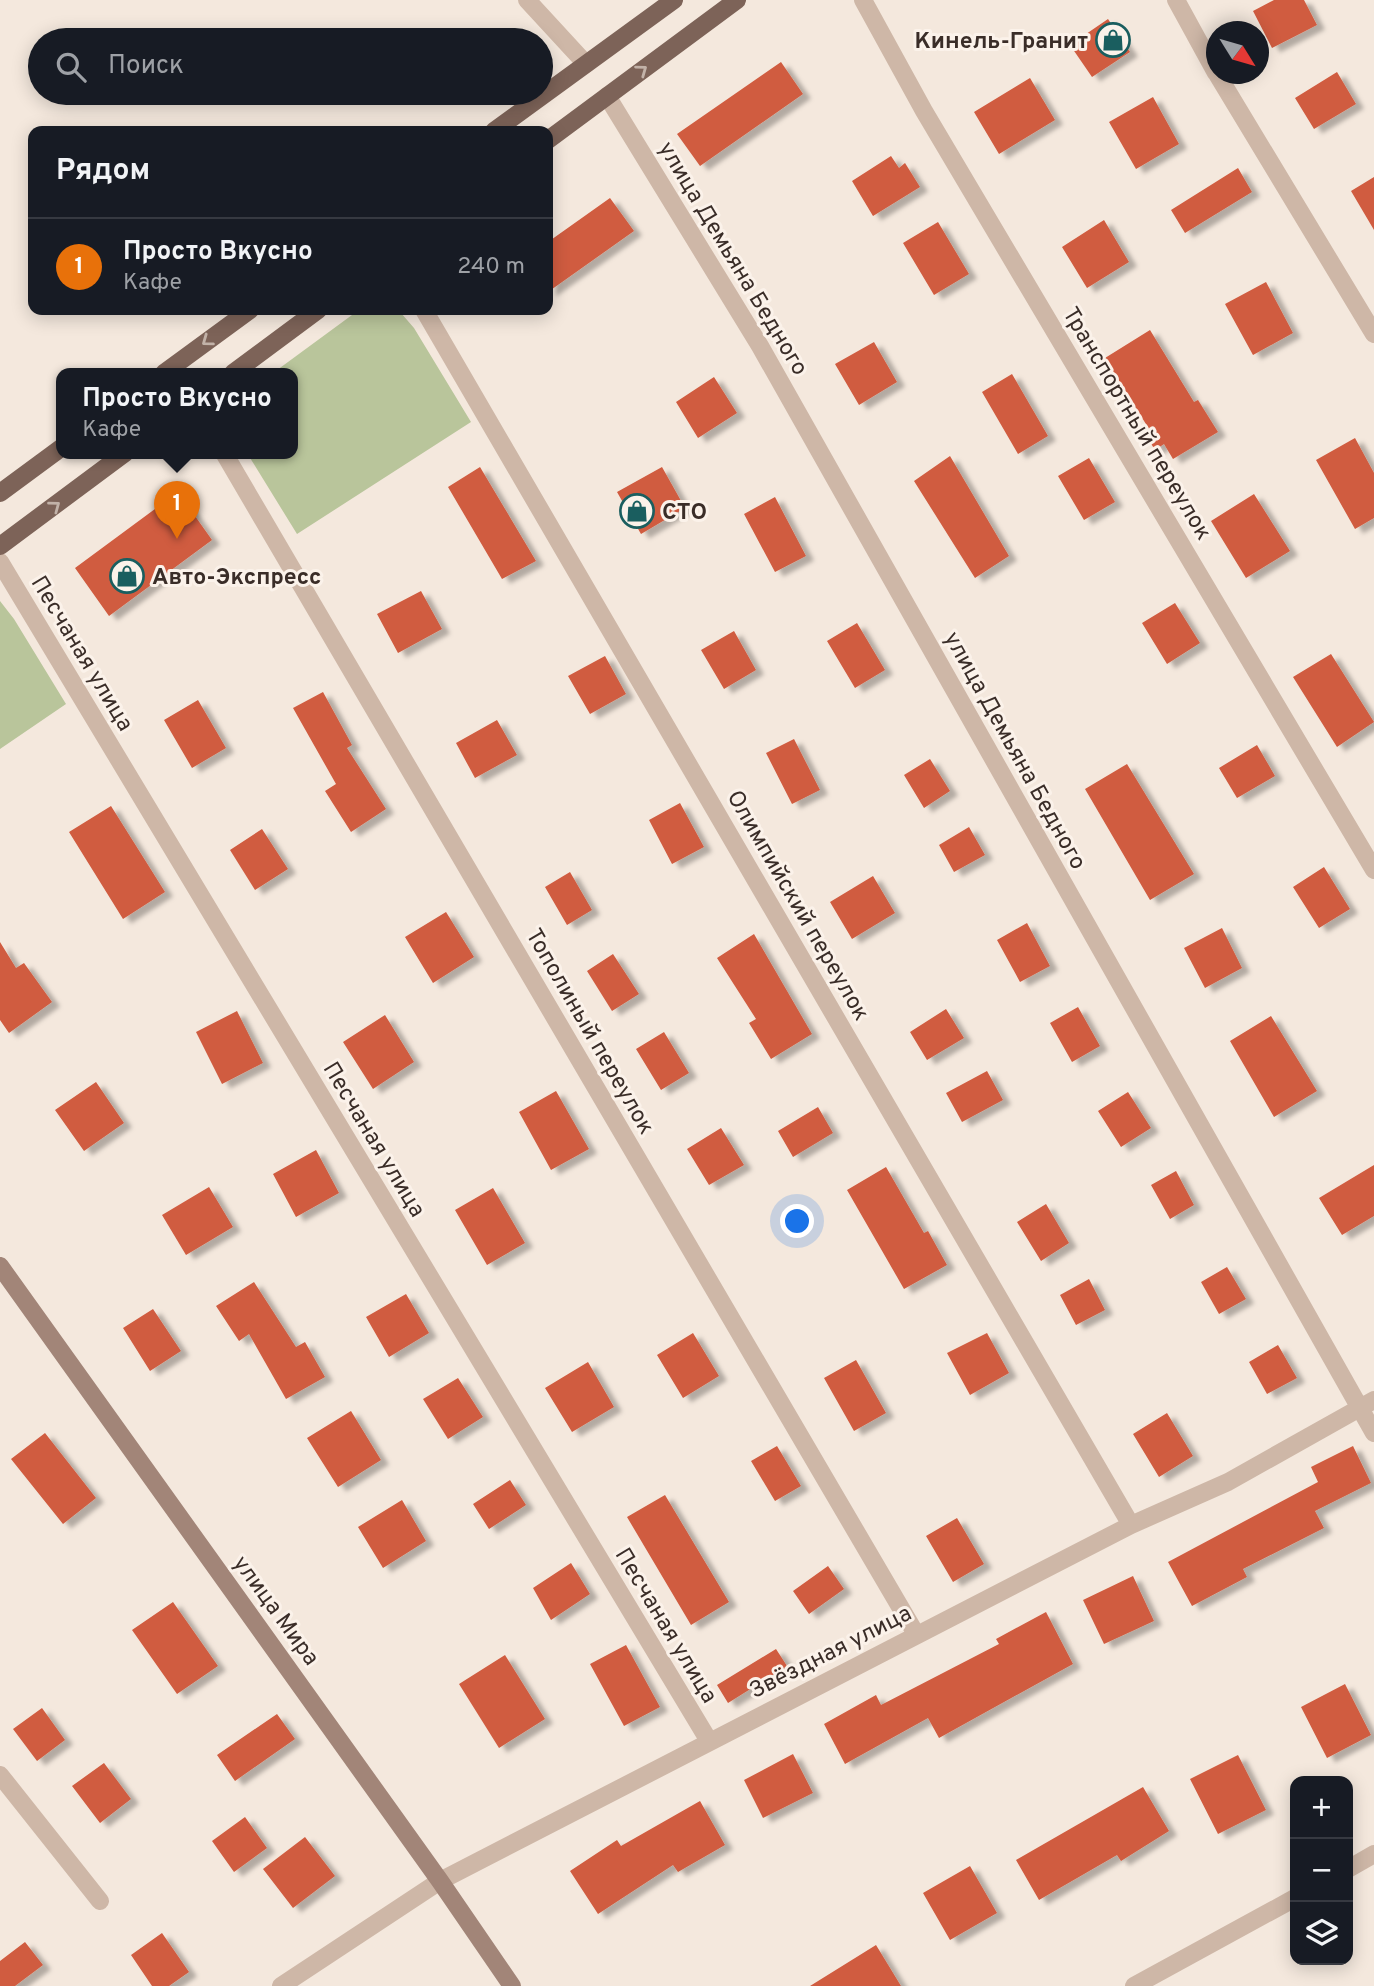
<!DOCTYPE html>
<html lang="ru">
<meta charset="utf-8">
<style>
body{margin:0;font-family:Overpass,sans-serif;background:#242831;color:#f1f3f6}
.controls{position:absolute;right:21px;bottom:21px;display:grid;overflow:hidden;border-radius:14px;box-shadow:0 4px 18px #0003}
.controls button{width:63px;height:63px;display:grid;place-items:center;padding:0;border:0;border-bottom:2px solid #363941;background:#171b24;color:#f1f3f6;font:35px sans-serif}
.compass{position:absolute;left:1206px;top:21px;width:63px;height:63px;border-radius:50%;background:#171b24;box-shadow:0 4px 18px #0003;rotate:127deg}
.you{position:absolute;left:798px;top:1222px;width:24px;height:24px;margin:-18px;border:5px solid #fff;border-radius:50%;background:#1a73e8;box-shadow:0 0 0 10px #1a73e833}
.badge{display:grid;place-items:center;width:46px;height:46px;border-radius:50%;background:#90b0b2;color:#fff;font-size:23px;font-weight:700}
.pin{position:absolute;translate:-50% -58px;filter:drop-shadow(0 2px 4px #0008)}
.pin::after{content:'';position:absolute;top:37px;width:24px;height:21px;background:inherit;clip-path:polygon(0 0,100% 0,50% 100%)}
.popup{position:absolute;left:56px;top:368px;width:242px;height:91px;box-sizing:border-box;display:grid;place-content:center;border-radius:14px;background:#171b24;filter:drop-shadow(0 2px 5px #0005);font-size:23px;white-space:nowrap;color:#9ea1a6}
.popup b{font-size:26px;color:#f1f3f6}
.popup::after{content:'';position:absolute;left:50%;top:100%;margin-left:-14px;border:14px solid transparent;border-top-color:#171b24}
.list{margin:0;padding:0;list-style:none}
h2{display:flex;justify-content:space-between;align-items:center;height:91px;margin:0;padding:0 28px;font-size:30px}
h2 small{font-size:23px;font-weight:400;color:#9ea1a6}
.list li{display:grid;grid-template-columns:46px 1fr auto;gap:21px;align-items:center;box-sizing:border-box;height:98px;padding:0 28px;border-top:2px solid #363941}
.list b{display:block;font-size:26px;white-space:nowrap}
.list p{margin:0;font-size:23px;white-space:nowrap;color:#9ea1a6}
.list em{font-size:23px;font-style:normal;color:#9ea1a6}
.icon{flex:none;width:38px;height:38px;fill:none;stroke:currentColor;stroke-width:2;stroke-linecap:round;stroke-linejoin:round}
.map{position:relative;flex:none;width:1374px;height:1986px;overflow:hidden}
.search{position:absolute;background:#171b24;box-shadow:0 4px 18px #0003;left:28px;top:28px;width:525px;height:77px;display:flex;align-items:center;gap:18px;box-sizing:border-box;padding:0 24px;border-radius:38px;color:#9ea1a6;font-size:26px}
.panel{position:absolute;background:#171b24;box-shadow:0 4px 18px #0003;left:28px;top:126px;width:525px;height:189px;border-radius:14px}
.map>svg:first-child{display:block}
.green{fill:#b9c59b}
.building{fill:#d05b3f;filter:url(#shadow)}
.lines{fill:none;stroke-linecap:round;stroke-linejoin:round}
.street{stroke:#ceb7a7;stroke-width:18}
.secondary{stroke:#a28578;stroke-width:18}
.primary{stroke:#7d6358;stroke-width:18}
.oneway{stroke:#c2b2a8}
.labels{text-anchor:middle;stroke-width:6;stroke-linejoin:round;paint-order:stroke}
.poi-label{font-size:23px;font-weight:bold;fill:#3a2d28;stroke:#fbf2ea;text-anchor:start}
.street-label{font-size:23px;fill:#3a2d28;stroke:#fbf2ea}
</style>
<div class="map">
<svg width="1374" height="1986" viewBox="0 0 1374 1986">
<defs>
<filter id="shadow"><feDropShadow dx="8" dy="4.5" stdDeviation="2" flood-color="#0004"/></filter>
</defs>
<rect width="100%" height="100%" fill="#f4e8dd"/>
<path class="green" d="M 366,310 L 401,313 L 414,328 L 471,422 L 297,534 L 247,453 L 292,453 L 292,373 L 273,373 L 352,315 Z
M 0,601 L 14,619 L 66,704 L 0,749 Z"/>
<path class="building" d="M 1274,0 L 1304,0 L 1317,25 L 1272,48 L 1253,11 Z
M 1108,19 L 1130,52 L 1092,77 L 1070,45 Z
M 781,62 L 803,94 L 700,166 L 677,134 Z
M 1337,72 L 1356,104 L 1314,129 L 1295,98 Z
M 1030,78 L 1055,120 L 999,154 L 974,112 Z
M 1153,97 L 1179,144 L 1136,169 L 1109,122 Z
M 891,156 L 899,168 L 905,163 L 920,187 L 873,216 L 852,181 Z
M 1238,168 L 1252,192 L 1185,233 L 1171,210 Z
M 1374,177 L 1374,230 L 1351,191 Z
M 610,198 L 634,231 L 548,292 L 548,242 Z
M 1104,220 L 1129,262 L 1087,288 L 1062,247 Z
M 938,222 L 969,274 L 934,295 L 903,243 Z
M 1266,282 L 1293,333 L 1253,355 L 1225,304 Z
M 1150,330 L 1194,402 L 1198,400 L 1218,432 L 1173,459 L 1164,444 L 1155,450 L 1144,432 L 1149,429 L 1105,358 Z
M 874,342 L 897,382 L 859,405 L 835,364 Z
M 1012,374 L 1048,436 L 1018,454 L 982,392 Z
M 714,377 L 737,413 L 698,438 L 676,402 Z
M 1355,438 L 1374,473 L 1374,518 L 1355,529 L 1316,460 Z
M 950,456 L 1009,556 L 975,578 L 914,481 Z
M 1089,458 L 1115,502 L 1084,520 L 1058,476 Z
M 480,467 L 536,561 L 502,579 L 448,487 Z
M 662,467 L 685,508 L 641,534 L 617,492 Z
M 178,492 L 212,540 L 109,616 L 75,568 Z
M 1254,494 L 1290,551 L 1246,578 L 1211,521 Z
M 775,497 L 806,556 L 775,572 L 744,514 Z
M 421,591 L 442,629 L 398,653 L 377,614 Z
M 1175,603 L 1200,643 L 1167,664 L 1142,623 Z
M 857,623 L 885,670 L 855,688 L 827,641 Z
M 734,631 L 756,670 L 724,689 L 701,650 Z
M 1331,654 L 1374,722 L 1337,747 L 1293,677 Z
M 605,656 L 626,694 L 590,714 L 568,676 Z
M 323,692 L 352,745 L 347,748 L 386,809 L 351,832 L 325,791 L 336,784 L 293,708 Z
M 198,700 L 226,748 L 192,768 L 164,720 Z
M 497,720 L 517,755 L 475,778 L 456,743 Z
M 794,739 L 820,790 L 792,804 L 766,753 Z
M 1257,745 L 1275,776 L 1237,798 L 1219,768 Z
M 930,759 L 950,791 L 924,808 L 904,775 Z
M 1127,764 L 1194,874 L 1150,900 L 1085,789 Z
M 680,803 L 704,847 L 672,864 L 649,820 Z
M 111,806 L 165,892 L 123,919 L 69,832 Z
M 969,827 L 985,855 L 954,872 L 939,845 Z
M 262,829 L 288,869 L 255,890 L 230,850 Z
M 1324,867 L 1350,909 L 1319,928 L 1293,887 Z
M 570,872 L 592,910 L 567,925 L 545,887 Z
M 873,876 L 895,913 L 852,939 L 830,902 Z
M 446,912 L 474,957 L 433,983 L 405,937 Z
M 1027,923 L 1050,966 L 1020,982 L 997,940 Z
M 1222,928 L 1242,968 L 1205,988 L 1184,948 Z
M 754,934 L 812,1034 L 771,1059 L 749,1023 L 756,1019 L 717,958 Z
M 0,942 L 16,968 L 24,963 L 52,1002 L 9,1033 L 0,1020 Z
M 613,954 L 639,994 L 612,1011 L 587,971 Z
M 1078,1007 L 1100,1046 L 1072,1062 L 1050,1023 Z
M 946,1009 L 964,1038 L 927,1060 L 910,1032 Z
M 237,1011 L 263,1063 L 222,1084 L 196,1032 Z
M 385,1015 L 414,1062 L 373,1089 L 343,1042 Z
M 1271,1016 L 1317,1091 L 1274,1117 L 1230,1041 Z
M 664,1032 L 689,1073 L 661,1090 L 636,1049 Z
M 987,1071 L 1003,1100 L 962,1122 L 946,1093 Z
M 96,1082 L 124,1123 L 84,1151 L 55,1110 Z
M 556,1091 L 589,1149 L 551,1170 L 519,1112 Z
M 1128,1092 L 1151,1128 L 1121,1147 L 1098,1111 Z
M 818,1107 L 833,1133 L 793,1157 L 778,1131 Z
M 721,1128 L 744,1165 L 709,1185 L 687,1149 Z
M 316,1150 L 339,1193 L 296,1217 L 273,1174 Z
M 1374,1165 L 1374,1216 L 1342,1235 L 1319,1198 Z
M 886,1167 L 924,1233 L 928,1231 L 947,1265 L 904,1289 L 847,1190 Z
M 1176,1171 L 1194,1205 L 1170,1219 L 1151,1185 Z
M 209,1187 L 233,1227 L 186,1255 L 162,1215 Z
M 493,1188 L 525,1243 L 487,1265 L 455,1210 Z
M 1046,1204 L 1069,1243 L 1041,1261 L 1017,1222 Z
M 1227,1267 L 1246,1299 L 1219,1314 L 1201,1282 Z
M 1089,1279 L 1105,1310 L 1076,1325 L 1060,1295 Z
M 254,1282 L 296,1347 L 305,1342 L 325,1377 L 286,1399 L 249,1334 L 239,1341 L 216,1306 Z
M 406,1294 L 429,1333 L 389,1357 L 366,1317 Z
M 153,1309 L 181,1351 L 150,1371 L 123,1328 Z
M 693,1333 L 719,1376 L 683,1398 L 657,1355 Z
M 987,1333 L 1009,1373 L 970,1395 L 947,1353 Z
M 1278,1345 L 1297,1378 L 1267,1394 L 1249,1362 Z
M 856,1360 L 886,1413 L 854,1431 L 824,1378 Z
M 588,1362 L 614,1407 L 572,1432 L 545,1388 Z
M 458,1378 L 483,1417 L 448,1439 L 423,1399 Z
M 351,1411 L 381,1460 L 338,1487 L 307,1438 Z
M 1167,1413 L 1193,1456 L 1159,1477 L 1133,1434 Z
M 45,1433 L 96,1498 L 63,1524 L 11,1459 Z
M 777,1446 L 801,1486 L 775,1501 L 751,1461 Z
M 1353,1446 L 1371,1483 L 1315,1511 L 1324,1528 L 1243,1569 L 1247,1577 L 1192,1606 L 1168,1562 L 1318,1482 L 1311,1467 Z
M 510,1480 L 526,1505 L 489,1529 L 473,1504 Z
M 665,1495 L 729,1602 L 691,1625 L 627,1517 Z
M 402,1500 L 426,1541 L 383,1568 L 358,1527 Z
M 957,1518 L 984,1564 L 953,1582 L 926,1536 Z
M 571,1563 L 590,1594 L 551,1620 L 533,1588 Z
M 828,1566 L 844,1589 L 809,1614 L 793,1591 Z
M 1133,1576 L 1154,1621 L 1104,1644 L 1083,1600 Z
M 173,1602 L 218,1666 L 177,1694 L 132,1630 Z
M 1046,1612 L 1073,1664 L 939,1738 L 928,1718 L 845,1764 L 824,1724 L 876,1695 L 881,1705 L 999,1644 L 996,1639 Z
M 626,1645 L 660,1707 L 624,1726 L 590,1664 Z
M 776,1649 L 787,1666 L 728,1703 L 717,1685 Z
M 505,1655 L 545,1719 L 499,1748 L 459,1684 Z
M 1345,1684 L 1371,1735 L 1327,1758 L 1301,1707 Z
M 42,1708 L 65,1740 L 37,1761 L 13,1729 Z
M 277,1714 L 295,1739 L 235,1781 L 217,1755 Z
M 793,1754 L 813,1793 L 763,1818 L 744,1780 Z
M 1238,1755 L 1266,1810 L 1218,1834 L 1190,1779 Z
M 104,1763 L 131,1799 L 100,1823 L 72,1786 Z
M 1143,1787 L 1169,1831 L 1121,1861 L 1117,1855 L 1039,1900 L 1016,1860 Z
M 700,1801 L 725,1845 L 678,1872 L 673,1865 L 598,1914 L 570,1871 L 617,1840 L 621,1846 Z
M 245,1817 L 267,1848 L 234,1872 L 212,1841 Z
M 305,1837 L 335,1876 L 293,1908 L 263,1869 Z
M 970,1866 L 997,1913 L 950,1940 L 923,1893 Z
M 162,1933 L 189,1972 L 169,1986 L 152,1986 L 131,1955 Z
M 25,1942 L 43,1965 L 15,1986 L 0,1986 L 0,1961 Z
M 876,1945 L 901,1986 L 810,1986 Z"/>
<g class="lines">
<path class="street" d="M 527,0 L 586,64
M 863,0 L 924,111 L 1374,870
M 1176,0 L 1216,73
M 1217,74 L 1374,334
M 607,96 L 760,346 L 1374,1433
M 424,310 L 1131,1525
M 224,453 L 916,1634
M 0,562 L 709,1741
M 0,1775 L 100,1901
M 1348,1869 L 1374,1854
M 281,1986 L 440,1881 L 1131,1525 L 1228,1482 L 1374,1400
M 1134,1986 L 1295,1898"/>
<path class="secondary" d="M 0,1266 L 440,1881 L 512,1986"/>
<path class="primary" d="M 494,131 L 674,0
M 548,140 L 737,0
M 164,373 L 250,310
M 233,373 L 318,310
M 0,493 L 61,448
M 0,546 L 125,453"/>
</g>
<defs><path id="oneway-chevron" d="M-2-3.5L2.5 0L-2 3.5" fill="none" stroke-width="1.6" stroke-linecap="round" stroke-linejoin="round" transform="scale(1.75)"/></defs>
<g class="oneway">
<use href="#oneway-chevron" transform="translate(642 70) rotate(-36)"/>
<use href="#oneway-chevron" transform="translate(207 341) rotate(144)"/>
<use href="#oneway-chevron" transform="translate(55 506) rotate(-37)"/>
</g>
<defs>
<g id="shop-ring" transform="scale(1.75)"><circle r="9.5" fill="#fbf2ea" stroke="#1a5e5f" stroke-width="1.5"/><path d="M-5-2.5h2.3a2.7 3.5 0 0 1 5.4 0H5L5.5 6h-11ZM-1.5-2.5h3a1.5 2.3 0 0 0-3 0Z" fill="#1a5e5f"/></g>
</defs>
<g fill-rule="evenodd">
<use href="#shop-ring" x="1113" y="40"/>
<use href="#shop-ring" x="637" y="511"/>
<use href="#shop-ring" x="127" y="576"/>
</g>
<g class="labels">
<g class="poi-label">
<text x="1088" y="48" text-anchor="end">Кинель-Гранит</text>
<text x="662" y="519">СТО</text>
<text x="152" y="584">Авто-Экспресс</text>
</g>
<g class="street-label">
<text transform="translate(734 258) rotate(59)" y="8">улица Демьяна Бедного</text>
<text transform="translate(1138 423) rotate(59)" y="8">Транспортный переулок</text>
<text transform="translate(83 653) rotate(59)" y="8">Песчаная улица</text>
<text transform="translate(1016 750) rotate(61)" y="8">улица Демьяна Бедного</text>
<text transform="translate(799 905) rotate(60)" y="8">Олимпийский переулок</text>
<text transform="translate(591 1031) rotate(60)" y="8">Тополиный переулок</text>
<text transform="translate(375 1139) rotate(59)" y="8">Песчаная улица</text>
<text transform="translate(277 1610) rotate(54)" y="8">улица Мира</text>
<text transform="translate(667 1625) rotate(59)" y="8">Песчаная улица</text>
<text transform="translate(830 1651) rotate(-27)" y="8">Звёздная улица</text>
</g>
</g>
</svg>
<div class="controls">
<button>+</button>
<button>−</button>
<button><svg class="icon" aria-label="layers" viewBox="0 0 24 24"><path d="M12 4l9 5-9 5-9-5zM3 14l9 5 9-5"/></svg></button>
</div>
<svg class="compass" viewBox="-18 -18 36 36"><path d="M0-13l5 13h-10z" fill="#e53935"/><path d="M0 13l5-13h-10z" fill="#9ea1a6"/></svg>
<div class="you"></div>
<div class="pin badge" style="left:177px;top:539px;background:#e8710a">1</div>
<div class="popup"><b>Просто Вкусно</b>Кафе</div>
<div class="search"><svg class="icon" aria-label="search" viewBox="0 0 24 24"><circle cx="10" cy="10" r="6"/><path d="M15 15l6 6"/></svg>Поиск</div>
<section class="panel">
<h2>Рядом<small></small></h2>
<ul class="list">
<li><span class="badge" style="background:#e8710a">1</span><div><b>Просто Вкусно</b><p>Кафе</p></div><em>240 m</em></li>
</ul>
</section>
</div>
